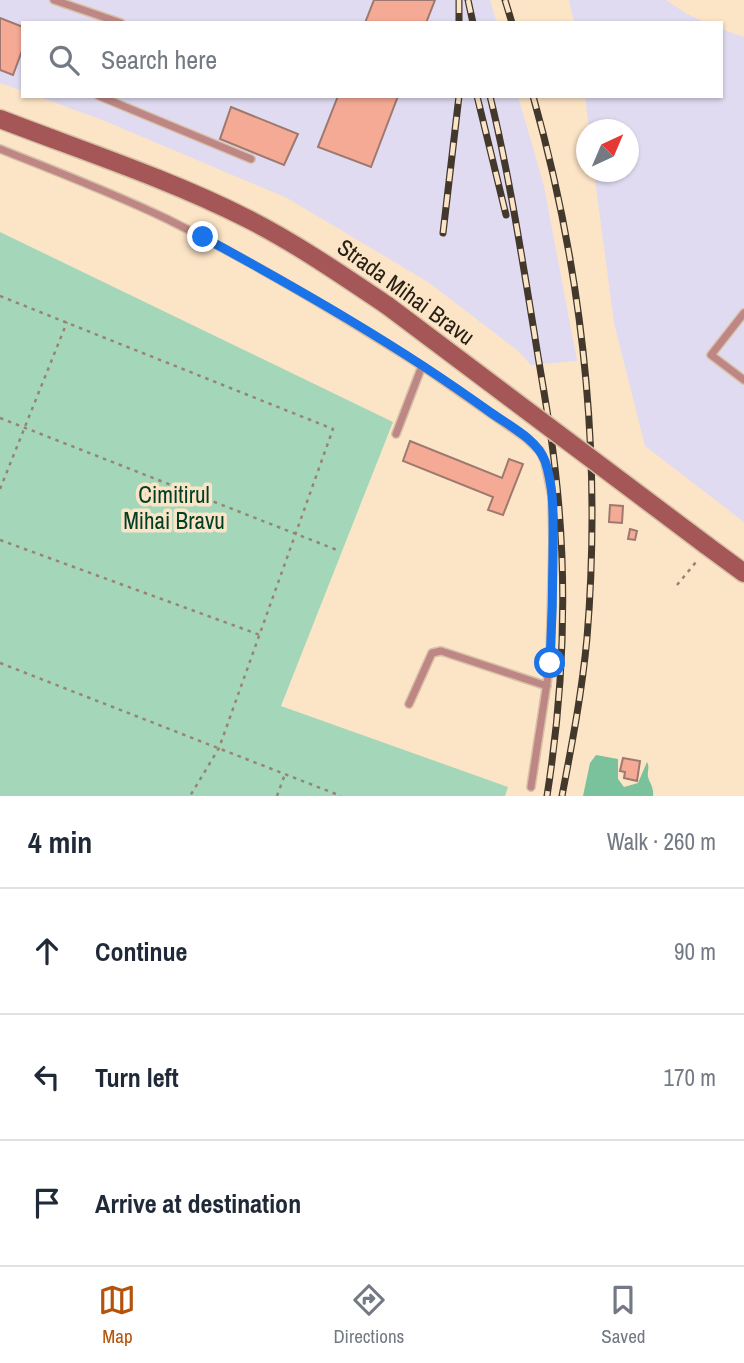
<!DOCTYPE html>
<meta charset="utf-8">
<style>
body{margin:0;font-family:"Archivo Narrow",sans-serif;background:#f2f2f3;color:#1f2937}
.compass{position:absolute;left:576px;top:119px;width:63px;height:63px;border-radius:50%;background:#fff;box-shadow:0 2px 5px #0004;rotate:44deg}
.stop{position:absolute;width:21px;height:21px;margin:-16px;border:5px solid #1a73e8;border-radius:50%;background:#fff}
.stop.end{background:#1a73e8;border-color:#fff;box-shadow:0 2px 7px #0008}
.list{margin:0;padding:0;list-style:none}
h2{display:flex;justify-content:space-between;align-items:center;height:91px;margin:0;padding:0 28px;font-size:30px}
h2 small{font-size:23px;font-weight:400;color:#747a83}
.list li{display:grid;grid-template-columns:46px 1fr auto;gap:21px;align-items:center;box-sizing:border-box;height:126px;padding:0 28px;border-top:2px solid #e0e1e3}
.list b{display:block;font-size:26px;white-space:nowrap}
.list em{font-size:23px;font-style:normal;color:#747a83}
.icon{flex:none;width:38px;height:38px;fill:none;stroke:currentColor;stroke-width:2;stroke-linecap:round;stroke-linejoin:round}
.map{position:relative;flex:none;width:744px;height:796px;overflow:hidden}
.search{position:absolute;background:#fff;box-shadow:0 2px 5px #0004;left:21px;right:21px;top:21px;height:77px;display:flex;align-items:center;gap:18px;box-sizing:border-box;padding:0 24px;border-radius:0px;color:#747a83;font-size:26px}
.sheet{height:469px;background:#fff}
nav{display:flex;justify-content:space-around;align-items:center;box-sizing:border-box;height:98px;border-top:2px solid #e0e1e3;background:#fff;font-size:19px;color:#747a83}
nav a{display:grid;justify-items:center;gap:4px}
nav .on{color:#b45309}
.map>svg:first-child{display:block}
.industrial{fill:#e0dbf1}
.green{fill:#a4d7ba}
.forest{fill:#79c29b}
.building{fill:#f5aa95;stroke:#9d796f;stroke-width:2}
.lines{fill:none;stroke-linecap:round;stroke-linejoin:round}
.service-casing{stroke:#d6c1a6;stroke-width:10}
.secondary-casing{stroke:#d6c1a6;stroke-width:21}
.path{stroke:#968571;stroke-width:2.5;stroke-dasharray:3.5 5;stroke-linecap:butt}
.service{stroke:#be8785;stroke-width:7}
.secondary{stroke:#a55656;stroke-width:18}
.rail-casing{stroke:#42382b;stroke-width:7}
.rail{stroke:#fce4c6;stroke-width:4.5;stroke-dasharray:13;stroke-linecap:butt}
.secondary-bridge-casing{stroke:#d6c1a6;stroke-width:21;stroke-linecap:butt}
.secondary-bridge{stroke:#a55656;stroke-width:18}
.route{stroke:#1a73e8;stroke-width:9}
.labels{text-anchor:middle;stroke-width:7;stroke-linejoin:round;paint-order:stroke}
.street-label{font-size:23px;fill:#282015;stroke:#fce4c6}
.park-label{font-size:23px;fill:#004027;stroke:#fce4c6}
</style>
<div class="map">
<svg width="744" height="796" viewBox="0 0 744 796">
<rect width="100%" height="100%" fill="#fce4c6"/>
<path class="industrial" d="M 0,0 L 490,0 L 497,23 L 23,23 L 23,91 L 0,83 Z
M 569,0 L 666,0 L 687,14 L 707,23 L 574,23 Z
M 721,29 L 744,37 L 744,522 L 645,446 L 614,323 L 594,172 L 628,172 L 628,130 L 589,129 L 585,96 L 721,96 Z
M 37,96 L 518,96 L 544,186 L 577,361 L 531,365 L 517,350 L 428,282 L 287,198 L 105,121 Z"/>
<path class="green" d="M 0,232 L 393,422 L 281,706 L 508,787 L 505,796 L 0,796 Z"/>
<path class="forest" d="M 596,755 L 618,759 L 618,779 L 624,787 L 638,783 L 647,762 C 650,767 647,771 648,777 C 650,784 654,787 653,796 L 583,796 L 590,763 Z"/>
<path class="building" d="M 374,0 L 435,0 L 426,23 L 365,23 Z
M 0,18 L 23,27 L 23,48 L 13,75 L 0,70 Z
M 338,96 L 398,96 L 371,167 L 318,147 Z
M 231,107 L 298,134 L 284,165 L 220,139 Z
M 410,441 L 502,478 L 509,459 L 523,464 L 503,515 L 488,510 L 493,497 L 403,461 Z
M 610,505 L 623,506 L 622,523 L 609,522 Z
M 630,529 L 637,531 L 635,540 L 628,539 Z
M 623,758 L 640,761 L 637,781 L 624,778 L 625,772 L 620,771 Z"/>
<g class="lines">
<g class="service-casing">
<path id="service" d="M 54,0 L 121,23
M 99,96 L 251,159
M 0,149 C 56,171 113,193 167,219 C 255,263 339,314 422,366 L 396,434
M 744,313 L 711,355 L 744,380
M 422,366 L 526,438 L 540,451 L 545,462 L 552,496 L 553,542 L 550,663 L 531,787
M 409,704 L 432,653 L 441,651 L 547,686"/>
</g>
<g class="secondary-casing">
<path id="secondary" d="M 0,119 C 83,151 169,179 248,219 C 297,244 342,275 388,306
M 706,545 L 744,573"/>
</g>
<path class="path" d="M 0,296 L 333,429 L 219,748 L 190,796
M 0,418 L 337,550
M 0,489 L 67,322
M 0,540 L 260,635
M 677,585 L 696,562
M 0,663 L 341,796
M 277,796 L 285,774"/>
<use href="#service" class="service"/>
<use href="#secondary" class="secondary"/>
<g class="rail-casing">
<path id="rail" d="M 459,0 L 459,23
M 468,0 L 473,23
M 505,0 L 512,23
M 477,96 L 506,215
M 490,96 C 509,174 521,252 534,331 C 541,377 550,422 555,468 C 568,577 564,688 547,796
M 533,96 C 583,273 602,455 587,638 C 582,692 572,744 562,796
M 443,233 L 459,96"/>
</g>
<use href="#rail" class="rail"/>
<g class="secondary-bridge-casing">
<path id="secondary-bridge" d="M 388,306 L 706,545"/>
</g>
<use href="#secondary-bridge" class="secondary-bridge"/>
</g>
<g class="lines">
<path class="route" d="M 203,237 C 302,291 399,346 490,412 C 508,425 537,439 545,461 C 555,489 553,522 553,551 C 553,589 552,626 550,663"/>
</g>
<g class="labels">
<g class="street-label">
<text transform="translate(406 292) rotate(36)" y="8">Strada Mihai Bravu</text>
</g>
<g class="park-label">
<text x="174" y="503">Cimitirul<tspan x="174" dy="26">Mihai Bravu</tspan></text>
</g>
</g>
</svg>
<svg class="compass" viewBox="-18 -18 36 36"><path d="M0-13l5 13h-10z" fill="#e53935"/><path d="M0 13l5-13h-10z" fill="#747a83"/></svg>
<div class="stop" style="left:550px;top:663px"></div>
<div class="stop end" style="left:203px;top:237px"></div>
<div class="search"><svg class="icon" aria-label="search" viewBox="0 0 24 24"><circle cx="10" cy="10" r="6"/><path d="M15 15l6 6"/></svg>Search here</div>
</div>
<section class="sheet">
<h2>4 min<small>Walk · 260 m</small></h2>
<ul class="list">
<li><svg class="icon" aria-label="ahead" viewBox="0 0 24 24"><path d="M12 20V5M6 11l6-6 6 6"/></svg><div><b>Continue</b></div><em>90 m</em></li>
<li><svg class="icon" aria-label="left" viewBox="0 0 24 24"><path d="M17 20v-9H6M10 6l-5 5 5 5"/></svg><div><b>Turn left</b></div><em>170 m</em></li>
<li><svg class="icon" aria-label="arrive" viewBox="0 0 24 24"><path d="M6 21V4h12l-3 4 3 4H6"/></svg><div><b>Arrive at destination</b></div></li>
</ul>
</section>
<nav>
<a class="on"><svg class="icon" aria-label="map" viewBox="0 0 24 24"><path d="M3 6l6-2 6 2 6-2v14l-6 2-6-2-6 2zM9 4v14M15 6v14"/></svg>Map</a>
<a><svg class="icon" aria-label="directions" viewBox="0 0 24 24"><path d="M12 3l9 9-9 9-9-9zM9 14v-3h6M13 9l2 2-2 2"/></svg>Directions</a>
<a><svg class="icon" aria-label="saved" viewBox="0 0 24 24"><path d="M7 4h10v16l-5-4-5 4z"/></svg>Saved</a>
</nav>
